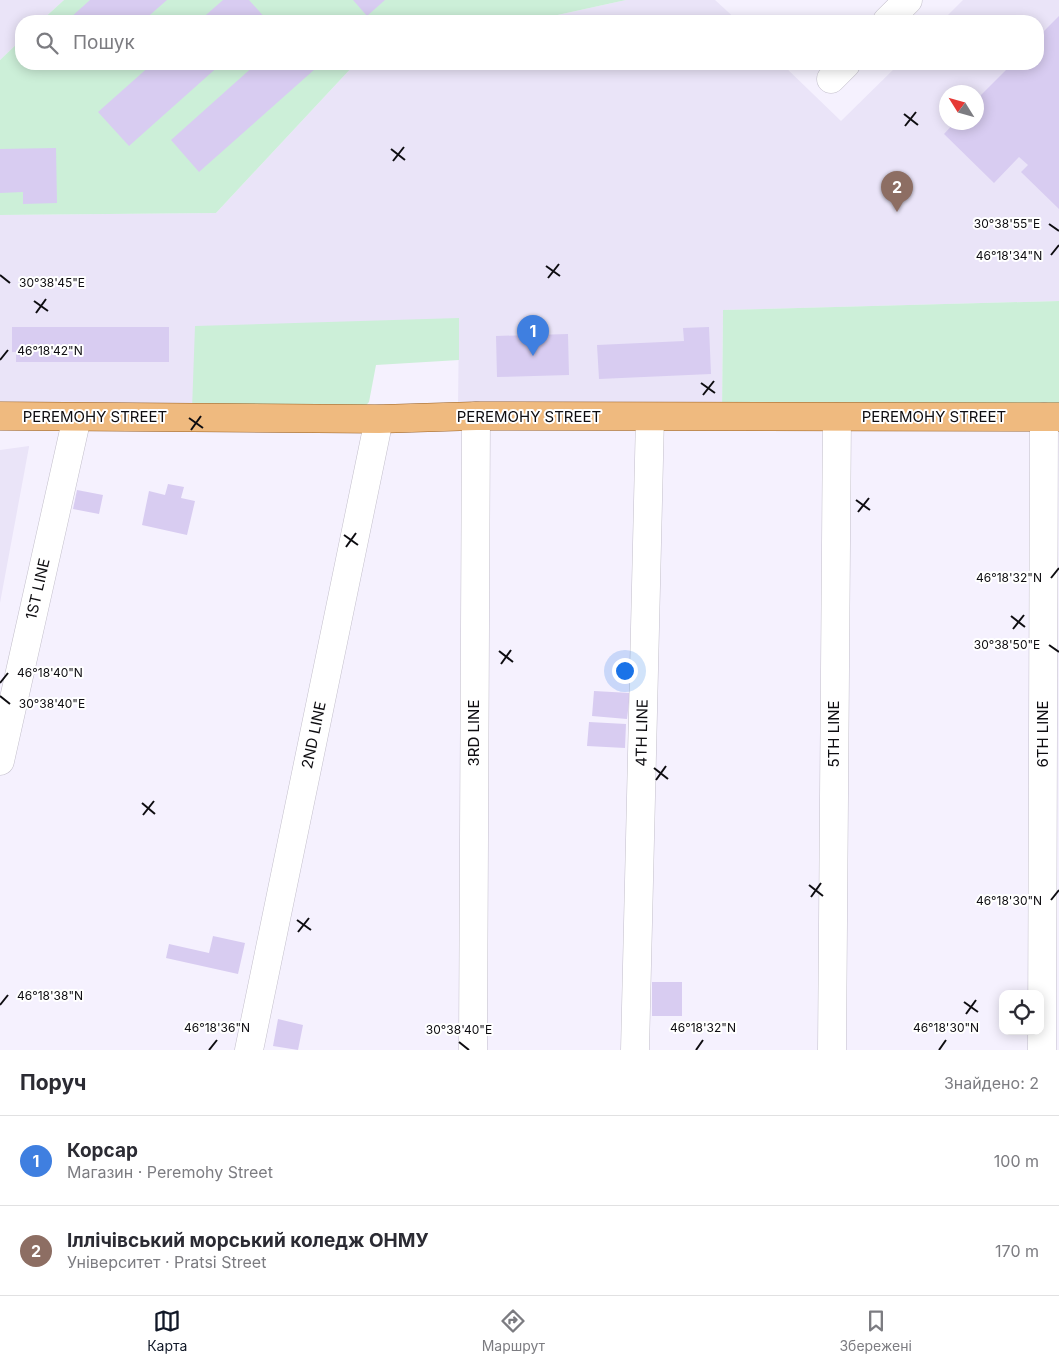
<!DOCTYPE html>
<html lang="uk">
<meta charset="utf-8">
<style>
body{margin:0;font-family:Inter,sans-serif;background:#f7f7f7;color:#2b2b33}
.controls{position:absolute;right:15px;bottom:15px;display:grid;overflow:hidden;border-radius:10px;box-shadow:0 2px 12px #0003}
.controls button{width:45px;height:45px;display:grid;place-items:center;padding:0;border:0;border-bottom:1px solid #e1e1e2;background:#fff;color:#2b2b33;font:25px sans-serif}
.compass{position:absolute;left:939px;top:85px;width:45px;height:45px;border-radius:50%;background:#fff;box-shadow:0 2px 12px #0003;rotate:307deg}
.you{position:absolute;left:624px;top:670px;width:18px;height:18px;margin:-12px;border:4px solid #fff;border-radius:50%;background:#1a73e8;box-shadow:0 0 0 8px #1a73e833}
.badge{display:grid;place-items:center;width:32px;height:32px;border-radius:50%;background:#111827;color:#fff;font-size:16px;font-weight:700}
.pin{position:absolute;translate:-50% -41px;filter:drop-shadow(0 1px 2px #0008)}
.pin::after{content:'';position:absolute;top:26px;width:18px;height:15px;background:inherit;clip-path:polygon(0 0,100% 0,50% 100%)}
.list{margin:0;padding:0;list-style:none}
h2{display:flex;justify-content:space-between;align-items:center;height:65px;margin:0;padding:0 20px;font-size:21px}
h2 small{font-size:16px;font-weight:400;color:#7c7c81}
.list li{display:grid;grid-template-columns:32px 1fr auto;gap:15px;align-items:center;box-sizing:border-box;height:90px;padding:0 20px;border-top:1px solid #e1e1e2}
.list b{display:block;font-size:19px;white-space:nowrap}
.list p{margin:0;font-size:16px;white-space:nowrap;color:#7c7c81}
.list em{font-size:16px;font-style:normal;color:#7c7c81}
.icon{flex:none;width:28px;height:28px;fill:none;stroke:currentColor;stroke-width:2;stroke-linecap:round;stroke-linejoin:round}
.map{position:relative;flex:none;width:1059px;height:1050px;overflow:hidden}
.search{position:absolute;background:#fff;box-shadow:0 2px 12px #0003;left:15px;right:15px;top:15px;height:55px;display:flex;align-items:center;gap:12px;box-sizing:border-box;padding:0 18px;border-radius:20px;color:#7c7c81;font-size:19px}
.sheet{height:245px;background:#fff}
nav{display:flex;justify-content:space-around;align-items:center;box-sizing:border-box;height:70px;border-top:1px solid #e1e1e2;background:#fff;font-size:14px;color:#7c7c81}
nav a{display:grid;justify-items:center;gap:2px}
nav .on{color:#111827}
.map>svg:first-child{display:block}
.built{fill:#eae4f8;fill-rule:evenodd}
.green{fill:#ccefd8}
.building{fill:#d8ccf1}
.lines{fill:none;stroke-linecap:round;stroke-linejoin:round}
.minor-casing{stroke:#c3bfcb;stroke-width:29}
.major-casing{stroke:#9a6021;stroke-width:29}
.minor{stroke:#fff;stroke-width:28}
.major{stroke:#efba7f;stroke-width:28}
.ticks{fill:none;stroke:#0e0d11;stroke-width:2}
.labels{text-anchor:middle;stroke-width:4;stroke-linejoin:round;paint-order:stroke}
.street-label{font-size:15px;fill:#0e0d11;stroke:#fff}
.ticks-label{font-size:12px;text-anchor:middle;fill:#0e0d11;stroke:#fff;stroke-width:4;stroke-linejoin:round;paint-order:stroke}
</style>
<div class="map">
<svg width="1059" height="1050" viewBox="0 0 1059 1050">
<rect width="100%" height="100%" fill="#f5f1fe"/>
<path class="built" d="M 0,0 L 64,0 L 41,21 L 21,21 L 21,40 L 0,60 Z
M 626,0 L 715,0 L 738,21 L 530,21 Z
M 963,0 L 1059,0 L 1059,301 L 723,310 L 722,411 L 458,406 L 459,318 L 192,409 L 0,401 L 0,215 L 216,213 L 355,64 L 782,64 L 841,121 L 899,64 L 1038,64 L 1038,21 L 942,21 ZM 946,92 L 976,92 L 976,122 L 946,122 Z
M 29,446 L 29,447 L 0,603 L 0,450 Z"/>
<path class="green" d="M 64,0 L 626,0 L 530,21 L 41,21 Z
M 21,40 L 21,64 L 355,64 L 216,213 L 0,215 L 0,60 Z
M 1059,301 L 1059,406 L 722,411 L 723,310 Z
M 459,318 L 459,360 L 376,365 L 369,402 L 362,410 L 192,409 L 195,326 Z"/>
<path class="building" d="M 90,0 L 167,0 L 143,21 L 73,21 L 70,18 Z
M 223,0 L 249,0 L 268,21 L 199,21 Z
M 353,0 L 385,0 L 367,16 Z
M 1059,16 L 1059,209 L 1021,172 L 1028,165 L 1019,157 L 994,183 L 944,134 L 955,122 L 976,122 L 976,100 L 1012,64 L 1038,64 L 1038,37 Z
M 152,64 L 221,64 L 129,146 L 98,112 Z
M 256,64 L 310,64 L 315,69 L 199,172 L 171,140 Z
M 56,148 L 57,203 L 23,204 L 23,192 L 0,193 L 0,149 Z
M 12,327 L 169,327 L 169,362 L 16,362 L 16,352 L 12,352 Z
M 709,327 L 711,374 L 599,379 L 597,345 L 684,341 L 683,328 Z
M 568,334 L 569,375 L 497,377 L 496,336 Z
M 168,484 L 184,487 L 181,498 L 195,501 L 187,535 L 142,525 L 149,491 L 165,495 Z
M 77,490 L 103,495 L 99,514 L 73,509 Z
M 594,691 L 630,693 L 627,719 L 592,716 Z
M 589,722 L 626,724 L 625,748 L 587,746 Z
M 213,936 L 245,943 L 238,974 L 166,958 L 169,944 L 209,953 Z
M 652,982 L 682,982 L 682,1016 L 652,1016 Z
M 278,1019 L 303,1025 L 298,1050 L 273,1046 Z"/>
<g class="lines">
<g class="minor-casing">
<path id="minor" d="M 887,21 L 908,0
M 831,79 L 846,64
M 0,761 L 77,417
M 249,1050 L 379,419
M 473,1050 L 476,416
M 635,1050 L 650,417
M 832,1050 L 837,417
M 1042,1050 L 1044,417"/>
</g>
<g class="major-casing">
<path id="major" d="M 0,416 L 379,419 L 476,416 L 1059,417"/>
</g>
<use href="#minor" class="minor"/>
<use href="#major" class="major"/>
</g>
<path class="ticks" d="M 904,114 L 918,125M 905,126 L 916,112M 391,149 L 405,160M 393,161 L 404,147M 1049,224 L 1059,231M 1051,255 L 1059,245M 546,266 L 560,276M 0,275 L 10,283M 548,278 L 559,264M 34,301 L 48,311M 36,313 L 46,299M 0,360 L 8,350M 701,383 L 715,393M 703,395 L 714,381M 189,418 L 203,428M 191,430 L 201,416M 856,500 L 870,510M 858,512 L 869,498M 344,535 L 358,545M 346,547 L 356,533M 1051,578 L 1059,568M 1011,616 L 1025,627M 1013,629 L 1024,615M 1049,645 L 1059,652M 499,651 L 513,662M 501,664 L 511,650M 0,683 L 8,673M 0,696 L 10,704M 654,768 L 668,779M 656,780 L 666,766M 142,803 L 155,814M 143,815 L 154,801M 809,885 L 823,896M 811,897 L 821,883M 1051,900 L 1059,890M 297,920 L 311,930M 298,932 L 309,918M 964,1002 L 978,1012M 0,1005 L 8,995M 966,1014 L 976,1000M 459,1042 L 469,1050M 209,1050 L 217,1040M 696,1050 L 703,1040M 939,1050 L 946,1040"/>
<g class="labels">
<g class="street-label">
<text x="95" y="422">PEREMOHY STREET</text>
<text x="529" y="422">PEREMOHY STREET</text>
<text x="934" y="422">PEREMOHY STREET</text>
<text transform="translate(38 589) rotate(-77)" y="5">1ST LINE</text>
<text transform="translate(474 733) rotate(-90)" y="5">3RD LINE</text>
<text transform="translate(642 733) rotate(-89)" y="5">4TH LINE</text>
<text transform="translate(834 734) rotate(-90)" y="5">5TH LINE</text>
<text transform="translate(1043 734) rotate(-90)" y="5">6TH LINE</text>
<text transform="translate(314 735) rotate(-78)" y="5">2ND LINE</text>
</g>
</g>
<g class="ticks-label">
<text x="1007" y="228">30°38'55"E</text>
<text x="1009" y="260">46°18'34"N</text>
<text x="52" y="287">30°38'45"E</text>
<text x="50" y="355">46°18'42"N</text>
<text x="1009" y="582">46°18'32"N</text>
<text x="1007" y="649">30°38'50"E</text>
<text x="50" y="677">46°18'40"N</text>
<text x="52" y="708">30°38'40"E</text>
<text x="1009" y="905">46°18'30"N</text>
<text x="50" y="1000">46°18'38"N</text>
<text x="217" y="1032">46°18'36"N</text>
<text x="703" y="1032">46°18'32"N</text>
<text x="946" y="1032">46°18'30"N</text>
<text x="459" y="1034">30°38'40"E</text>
</g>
</svg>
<div class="controls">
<button><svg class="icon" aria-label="locate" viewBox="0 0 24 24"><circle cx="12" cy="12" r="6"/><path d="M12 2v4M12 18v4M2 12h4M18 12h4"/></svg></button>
</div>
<svg class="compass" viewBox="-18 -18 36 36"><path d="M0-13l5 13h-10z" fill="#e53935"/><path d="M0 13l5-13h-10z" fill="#7c7c81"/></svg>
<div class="you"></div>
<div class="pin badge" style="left:533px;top:356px;background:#3f7fe0">1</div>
<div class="pin badge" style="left:897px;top:212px;background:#8d6e63">2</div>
<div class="search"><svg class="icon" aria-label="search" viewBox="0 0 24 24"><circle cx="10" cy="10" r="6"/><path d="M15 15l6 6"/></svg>Пошук</div>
</div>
<section class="sheet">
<h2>Поруч<small>Знайдено: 2</small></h2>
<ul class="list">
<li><span class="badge" style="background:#3f7fe0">1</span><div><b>Корсар</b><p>Магазин · Peremohy Street</p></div><em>100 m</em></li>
<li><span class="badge" style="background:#8d6e63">2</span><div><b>Іллічівський морський коледж ОНМУ</b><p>Університет · Pratsi Street</p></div><em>170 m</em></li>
</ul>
</section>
<nav>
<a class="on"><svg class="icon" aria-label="map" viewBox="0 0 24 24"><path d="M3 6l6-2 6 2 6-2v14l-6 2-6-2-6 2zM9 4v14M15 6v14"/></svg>Карта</a>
<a><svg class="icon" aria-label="directions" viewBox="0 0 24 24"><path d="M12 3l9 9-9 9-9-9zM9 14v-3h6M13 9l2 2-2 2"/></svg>Маршрут</a>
<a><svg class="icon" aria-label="saved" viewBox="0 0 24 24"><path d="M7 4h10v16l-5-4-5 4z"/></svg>Збережені</a>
</nav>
